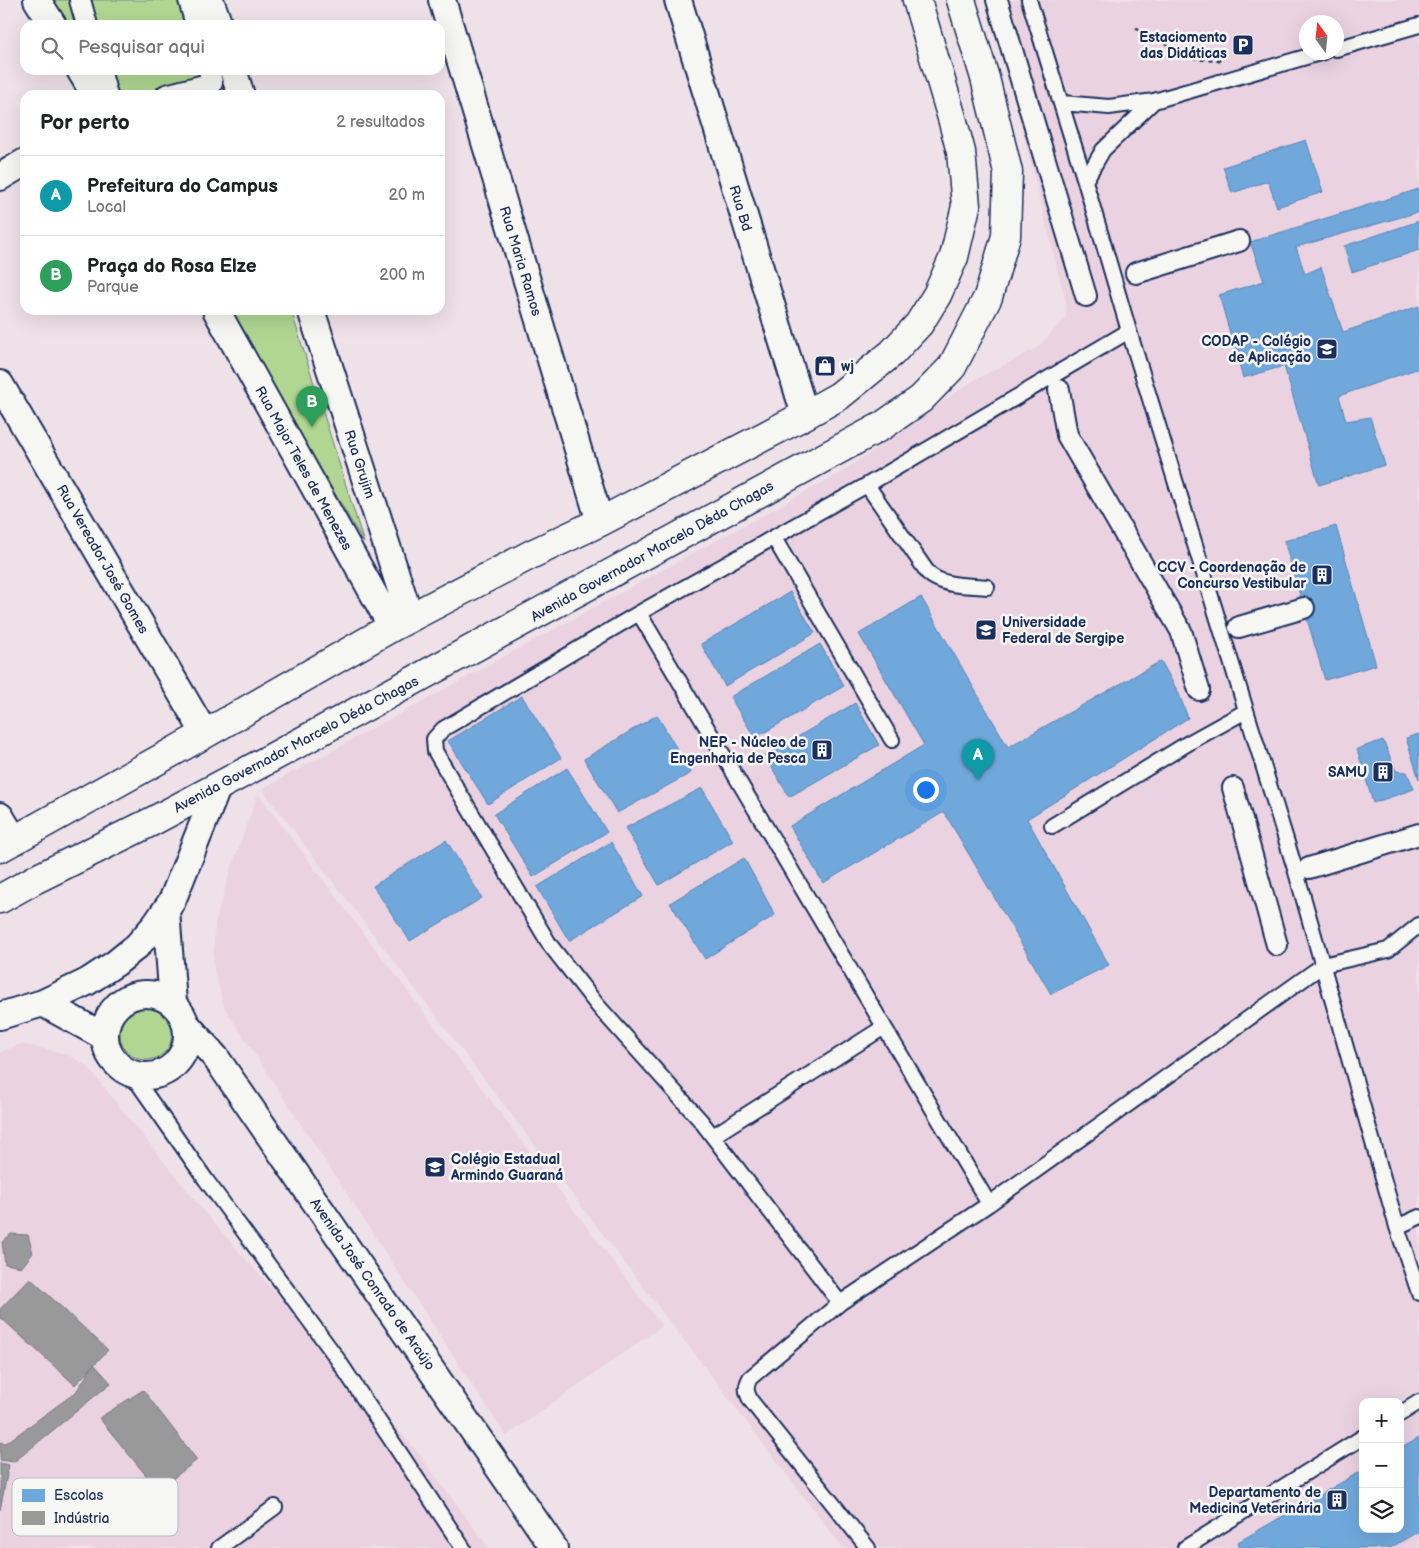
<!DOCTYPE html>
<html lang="pt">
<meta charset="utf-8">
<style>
body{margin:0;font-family:"Balsamiq Sans",sans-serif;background:#f6f6f6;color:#202124}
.controls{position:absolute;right:15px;bottom:15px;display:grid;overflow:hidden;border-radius:10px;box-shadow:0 5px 20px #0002}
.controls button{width:45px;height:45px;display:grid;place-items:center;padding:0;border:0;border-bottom:1px solid #e0e0e0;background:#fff;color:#202124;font:25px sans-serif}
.compass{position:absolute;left:1299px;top:15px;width:45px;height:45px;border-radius:50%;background:#fff;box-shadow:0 5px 20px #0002;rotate:345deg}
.you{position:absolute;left:925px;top:789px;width:18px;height:18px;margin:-12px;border:4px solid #fff;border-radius:50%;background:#1a73e8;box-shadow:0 0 0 8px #1a73e833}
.badge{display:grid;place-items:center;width:32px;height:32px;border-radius:50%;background:#1b2f5e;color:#fff;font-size:16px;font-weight:700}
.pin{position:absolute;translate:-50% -41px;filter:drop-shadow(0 1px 2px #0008)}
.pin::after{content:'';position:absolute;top:26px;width:18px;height:15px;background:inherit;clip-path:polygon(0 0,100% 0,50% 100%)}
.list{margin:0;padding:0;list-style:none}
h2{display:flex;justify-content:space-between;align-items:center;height:65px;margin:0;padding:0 20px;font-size:21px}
h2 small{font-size:16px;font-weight:400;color:#757577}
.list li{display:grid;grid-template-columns:32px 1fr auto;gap:15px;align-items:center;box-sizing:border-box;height:80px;padding:0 20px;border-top:1px solid #e0e0e0}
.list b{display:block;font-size:19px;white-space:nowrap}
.list p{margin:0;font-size:16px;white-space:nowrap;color:#757577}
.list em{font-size:16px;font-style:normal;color:#757577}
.icon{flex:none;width:28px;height:28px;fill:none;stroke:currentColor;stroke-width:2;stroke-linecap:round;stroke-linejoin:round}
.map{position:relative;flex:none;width:1419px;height:1548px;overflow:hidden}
.search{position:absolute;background:#fff;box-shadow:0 5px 20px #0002;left:20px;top:20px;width:425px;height:55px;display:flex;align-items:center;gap:12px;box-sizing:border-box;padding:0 18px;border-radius:15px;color:#757577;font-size:19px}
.panel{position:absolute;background:#fff;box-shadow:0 5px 20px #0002;left:20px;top:90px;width:425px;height:225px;border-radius:15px}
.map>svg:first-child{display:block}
.built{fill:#ead2e1;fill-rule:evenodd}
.green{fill:#b0d692;stroke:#668278}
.schools{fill:#6fa8dc;stroke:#5684b6}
.industry{fill:#999;stroke:#737987}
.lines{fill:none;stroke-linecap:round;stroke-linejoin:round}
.service-casing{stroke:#1b2f5e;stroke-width:18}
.pedestrian-casing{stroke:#1b2f5e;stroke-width:24}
.minor-casing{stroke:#1b2f5e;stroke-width:30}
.primary-casing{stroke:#1b2f5e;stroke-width:31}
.path{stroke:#1b2f5e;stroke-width:3;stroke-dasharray:4 4;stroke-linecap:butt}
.service{stroke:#f6f6f2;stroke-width:14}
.pedestrian{stroke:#f6f6f2;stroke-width:20}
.minor{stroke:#f6f6f2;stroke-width:26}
.primary{stroke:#f6f6f2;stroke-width:28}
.labels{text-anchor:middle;stroke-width:5;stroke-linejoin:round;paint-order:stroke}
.poi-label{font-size:14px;font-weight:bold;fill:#1b2f5e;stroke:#f6f6f2;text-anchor:end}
.street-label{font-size:14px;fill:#1b2f5e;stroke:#f6f6f2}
.key{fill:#f6f6f2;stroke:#b4bac6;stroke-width:1}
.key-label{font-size:14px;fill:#1b2f5e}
</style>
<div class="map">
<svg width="1419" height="1548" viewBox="0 0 1419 1548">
<rect width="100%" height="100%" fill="#efe1e8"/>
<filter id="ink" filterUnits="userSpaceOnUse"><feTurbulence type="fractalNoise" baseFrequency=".02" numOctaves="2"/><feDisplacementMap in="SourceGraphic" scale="10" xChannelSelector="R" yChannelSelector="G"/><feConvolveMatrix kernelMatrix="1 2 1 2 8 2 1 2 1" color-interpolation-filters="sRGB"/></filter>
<g filter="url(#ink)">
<path class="built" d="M 986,0 L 1419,0 L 1419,1548 L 843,1548 L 262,789 L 842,472 L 973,381 L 1037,348 L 1066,317 L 1066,303 L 1052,248 L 1017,108 ZM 1306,22 L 1336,22 L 1336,52 L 1306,52 ZM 1363,1402 L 1400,1402 L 1400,1529 L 1363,1529 Z
M 258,794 L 662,1326 L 506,1436 L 224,1007 L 213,965 L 215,924 L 230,871 Z
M 21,1044 L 67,1054 L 87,1066 L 210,1219 L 415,1449 L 489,1548 L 0,1548 L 0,1052 Z"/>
<path class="green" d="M 48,0 L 195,0 L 203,25 L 62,25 Z
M 89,70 L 217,70 L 224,95 L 103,95 Z
M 228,310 L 291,310 L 364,543 Z
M120 1034a26 26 0 1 1 52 0a26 26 0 1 1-52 0Z"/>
<path class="schools" d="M 1306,140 L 1323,192 L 1277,207 L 1268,181 L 1232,193 L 1223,167 Z
M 1419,189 L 1419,212 L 1296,247 L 1305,274 L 1321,267 L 1343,332 L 1419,306 L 1419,368 L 1339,396 L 1346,421 L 1370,417 L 1385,465 L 1319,485 L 1284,366 L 1243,378 L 1219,295 L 1264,281 L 1250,242 Z
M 1419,221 L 1419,250 L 1352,272 L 1344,246 Z
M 1336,526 L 1376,665 L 1325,680 L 1284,541 Z
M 790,592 L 815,633 L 725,686 L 701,644 Z
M 921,597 L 1008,747 L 1161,661 L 1179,694 L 1188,718 L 1027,819 L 1109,965 L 1051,994 L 944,812 L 823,883 L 790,826 L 924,745 L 859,634 Z
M 820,644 L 844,686 L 755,738 L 730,697 Z
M 522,696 L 561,758 L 488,804 L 448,741 Z
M 855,703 L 879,745 L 789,797 L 765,756 Z
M 657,715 L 691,773 L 617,813 L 584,759 Z
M 1419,734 L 1419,779 L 1406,738 Z
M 1383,740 L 1396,771 L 1407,772 L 1414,789 L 1373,803 L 1357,749 Z
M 567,768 L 607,832 L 533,877 L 494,814 Z
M 702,788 L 733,841 L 659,885 L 625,828 Z
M 446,840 L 482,898 L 410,941 L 373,886 Z
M 611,842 L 643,896 L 569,941 L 537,887 Z
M 744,858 L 775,915 L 705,959 L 670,903 Z
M 1419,1438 L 1419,1531 L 1390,1548 L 1240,1548 L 1238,1542 L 1363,1470 L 1363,1529 L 1400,1529 L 1400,1449 Z"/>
<path class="industry" d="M 11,1234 L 28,1235 L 33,1253 L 22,1267 L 5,1264 L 2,1242 Z
M 30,1278 L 108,1350 L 75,1385 L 0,1317 L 0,1309 Z
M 94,1364 L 111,1383 L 14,1462 L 0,1460 L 0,1442 L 6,1443 L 76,1392 Z
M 143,1390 L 197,1460 L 158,1490 L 99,1418 Z
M 0,1463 L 9,1465 L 0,1510 Z"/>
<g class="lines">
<g class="service-casing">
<path id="service" d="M 1029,0 L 1085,181 L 1129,331 L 1296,872 L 1397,1227 L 1419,1293
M 1336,49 L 1419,25
M 1062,103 L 1109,107 L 1154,101 L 1323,52
M 1085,181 L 1103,150 L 1154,101
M 867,485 L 928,573 C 943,587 968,585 987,587
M 774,538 L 892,740
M 639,613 L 989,1204
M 1052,826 L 1190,742 L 1246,711
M 131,1073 L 206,1180 L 334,1354 L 463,1548
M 713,1136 L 884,1027
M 1397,1227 L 1419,1217
M 840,1303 L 701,1121 L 598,1006 L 550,945 L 453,782 L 435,751 L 434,739 L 443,729 L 639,613 L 867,485 L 1129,331
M 1400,1414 L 1419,1402
M 219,1548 L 275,1507
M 868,1548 L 751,1401 C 746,1392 745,1387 750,1378 L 840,1303 L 989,1204 L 1323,965 L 1388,950 L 1419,925
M 1185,1548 L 1363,1437"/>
</g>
<g class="pedestrian-casing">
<path id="pedestrian" d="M 80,0 L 87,25
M 189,0 L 196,25
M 997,0 L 1086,296
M 100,70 L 107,95
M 166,95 L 212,83 L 209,70
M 1136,273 L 1239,241
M 1059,390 L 1067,435 L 1181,631 L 1199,690
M 1239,627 L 1304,608
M 1233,788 L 1277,945
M 1309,868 L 1419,834"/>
</g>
<g class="minor-casing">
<path id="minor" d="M 37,0 L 53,25
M 210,0 L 219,25
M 442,0 L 600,522
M 678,0 L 805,415
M 80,70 L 95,95
M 233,70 L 241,95
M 0,177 L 25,162
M 216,310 L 392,627
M 311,310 L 410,618
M 0,384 L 205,734
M 0,816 L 15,841
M 166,910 L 173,1003
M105 1035a41 41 0 1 1 82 0a41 41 0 1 1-82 0Z
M 43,1003 L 87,982 L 116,963 L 137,946 L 156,924 L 172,901 L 218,786
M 0,1016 L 43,1003 L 105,1037
M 187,1025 L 216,1058 L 554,1548"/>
</g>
<g class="primary-casing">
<path id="primary" d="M 0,848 L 205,734 L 392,627 L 532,554 L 600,522 L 805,415 L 839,396 L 892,353 L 919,324 L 937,295 L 954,257 L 966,206 L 961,152 L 952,118 L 917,0
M 0,899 L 36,879 L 153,821 L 262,763 L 882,426 L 921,399 L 952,367 L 988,297 L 1006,236 L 1008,172 L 985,78 L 961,0"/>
</g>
<path class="path" d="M 1136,28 L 1197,59 L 1221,61"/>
<use href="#service" class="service"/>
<use href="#pedestrian" class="pedestrian"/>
<use href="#minor" class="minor"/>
<use href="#primary" class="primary"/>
</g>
</g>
<defs>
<g id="parking-square" transform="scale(1.125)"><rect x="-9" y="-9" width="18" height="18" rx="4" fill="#1b2f5e" stroke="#f6f6f2"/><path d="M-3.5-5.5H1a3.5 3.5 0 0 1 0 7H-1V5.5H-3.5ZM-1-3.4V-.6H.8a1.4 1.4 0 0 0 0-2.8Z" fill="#fff"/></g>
<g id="school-square" transform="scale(1.125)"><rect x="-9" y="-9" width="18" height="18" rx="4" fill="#1b2f5e" stroke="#f6f6f2"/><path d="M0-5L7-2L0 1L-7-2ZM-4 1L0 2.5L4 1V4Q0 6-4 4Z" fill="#fff"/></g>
<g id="shop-square" transform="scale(1.125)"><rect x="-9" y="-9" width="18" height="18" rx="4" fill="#1b2f5e" stroke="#f6f6f2"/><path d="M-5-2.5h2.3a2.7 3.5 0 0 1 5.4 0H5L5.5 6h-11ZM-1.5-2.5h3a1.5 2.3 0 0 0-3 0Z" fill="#fff"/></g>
<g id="building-square" transform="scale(1.125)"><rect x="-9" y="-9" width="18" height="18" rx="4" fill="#1b2f5e" stroke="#f6f6f2"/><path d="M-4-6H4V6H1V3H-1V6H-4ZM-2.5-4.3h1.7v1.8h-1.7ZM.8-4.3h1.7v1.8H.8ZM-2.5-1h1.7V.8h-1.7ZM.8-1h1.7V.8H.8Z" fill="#fff"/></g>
<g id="university-square" transform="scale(1.125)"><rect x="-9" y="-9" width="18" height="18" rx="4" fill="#1b2f5e" stroke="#f6f6f2"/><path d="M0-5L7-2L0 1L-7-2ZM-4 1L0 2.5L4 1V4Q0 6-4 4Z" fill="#fff"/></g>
</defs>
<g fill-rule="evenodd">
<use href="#parking-square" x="1243" y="45"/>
<use href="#school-square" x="1327" y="349"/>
<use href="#shop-square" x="825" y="366"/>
<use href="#building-square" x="1322" y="575"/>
<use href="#university-square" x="986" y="630"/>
<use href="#building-square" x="822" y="750"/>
<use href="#building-square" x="1383" y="772"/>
<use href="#school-square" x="435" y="1167"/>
<use href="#building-square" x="1337" y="1500"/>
</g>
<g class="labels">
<g class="poi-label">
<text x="1227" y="42">Estaciomento<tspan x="1227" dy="16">das Didáticas</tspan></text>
<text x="1311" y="346">CODAP - Colégio<tspan x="1311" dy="16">de Aplicação</tspan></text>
<text x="841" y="371" text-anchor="start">wj</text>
<text x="1306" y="572">CCV - Coordenação de<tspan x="1306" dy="16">Concurso Vestibular</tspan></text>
<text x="1002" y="627" text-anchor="start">Universidade<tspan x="1002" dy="16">Federal de Sergipe</tspan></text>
<text x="806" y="747">NEP - Núcleo de<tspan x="806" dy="16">Engenharia de Pesca</tspan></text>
<text x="1367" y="777">SAMU</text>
<text x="451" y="1164" text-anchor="start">Colégio Estadual<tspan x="451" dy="16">Armindo Guaraná</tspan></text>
<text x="1321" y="1497">Departamento de<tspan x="1321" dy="16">Medicina Veterinária</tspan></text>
</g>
<g class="street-label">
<text transform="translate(741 208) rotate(73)" y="5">Rua Bd</text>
<text transform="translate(521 261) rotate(73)" y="5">Rua Maria Ramos</text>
<text transform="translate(360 464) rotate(72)" y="5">Rua Grujim</text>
<text transform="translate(304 468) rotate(61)" y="5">Rua Major Teles de Menezes</text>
<text transform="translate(652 551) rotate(-29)" y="5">Avenida Governador Marcelo Déda Chagas</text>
<text transform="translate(103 559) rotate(60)" y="5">Rua Vereador José Gomes</text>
<text transform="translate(296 744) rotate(-28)" y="5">Avenida Governador Marcelo Déda Chagas</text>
<text transform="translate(373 1284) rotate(55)" y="5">Avenida José Conrado de Araújo</text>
</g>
</g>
<rect x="12" y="1478" width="166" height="58" rx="8" class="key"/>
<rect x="22" y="1489" width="23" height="13" fill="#6fa8dc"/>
<rect x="22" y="1511" width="23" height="14" fill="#999"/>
<g class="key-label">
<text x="54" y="1500">Escolas</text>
<text x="54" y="1523">Indústria</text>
</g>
</svg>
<div class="controls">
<button>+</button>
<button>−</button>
<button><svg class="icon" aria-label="layers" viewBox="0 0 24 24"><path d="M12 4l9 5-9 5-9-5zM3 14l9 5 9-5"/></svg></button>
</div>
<svg class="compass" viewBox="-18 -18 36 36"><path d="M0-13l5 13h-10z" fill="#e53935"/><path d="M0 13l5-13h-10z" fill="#757577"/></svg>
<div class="you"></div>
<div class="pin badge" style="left:978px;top:780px;background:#0f9aa8">A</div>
<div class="pin badge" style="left:312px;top:427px;background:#2e9e5b">B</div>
<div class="search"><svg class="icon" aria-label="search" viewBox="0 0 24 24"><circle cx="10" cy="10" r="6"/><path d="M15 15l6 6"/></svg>Pesquisar aqui</div>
<section class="panel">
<h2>Por perto<small>2 resultados</small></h2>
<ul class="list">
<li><span class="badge" style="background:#0f9aa8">A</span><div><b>Prefeitura do Campus</b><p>Local</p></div><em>20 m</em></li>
<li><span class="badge" style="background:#2e9e5b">B</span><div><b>Praça do Rosa Elze</b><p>Parque</p></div><em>200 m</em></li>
</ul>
</section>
</div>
